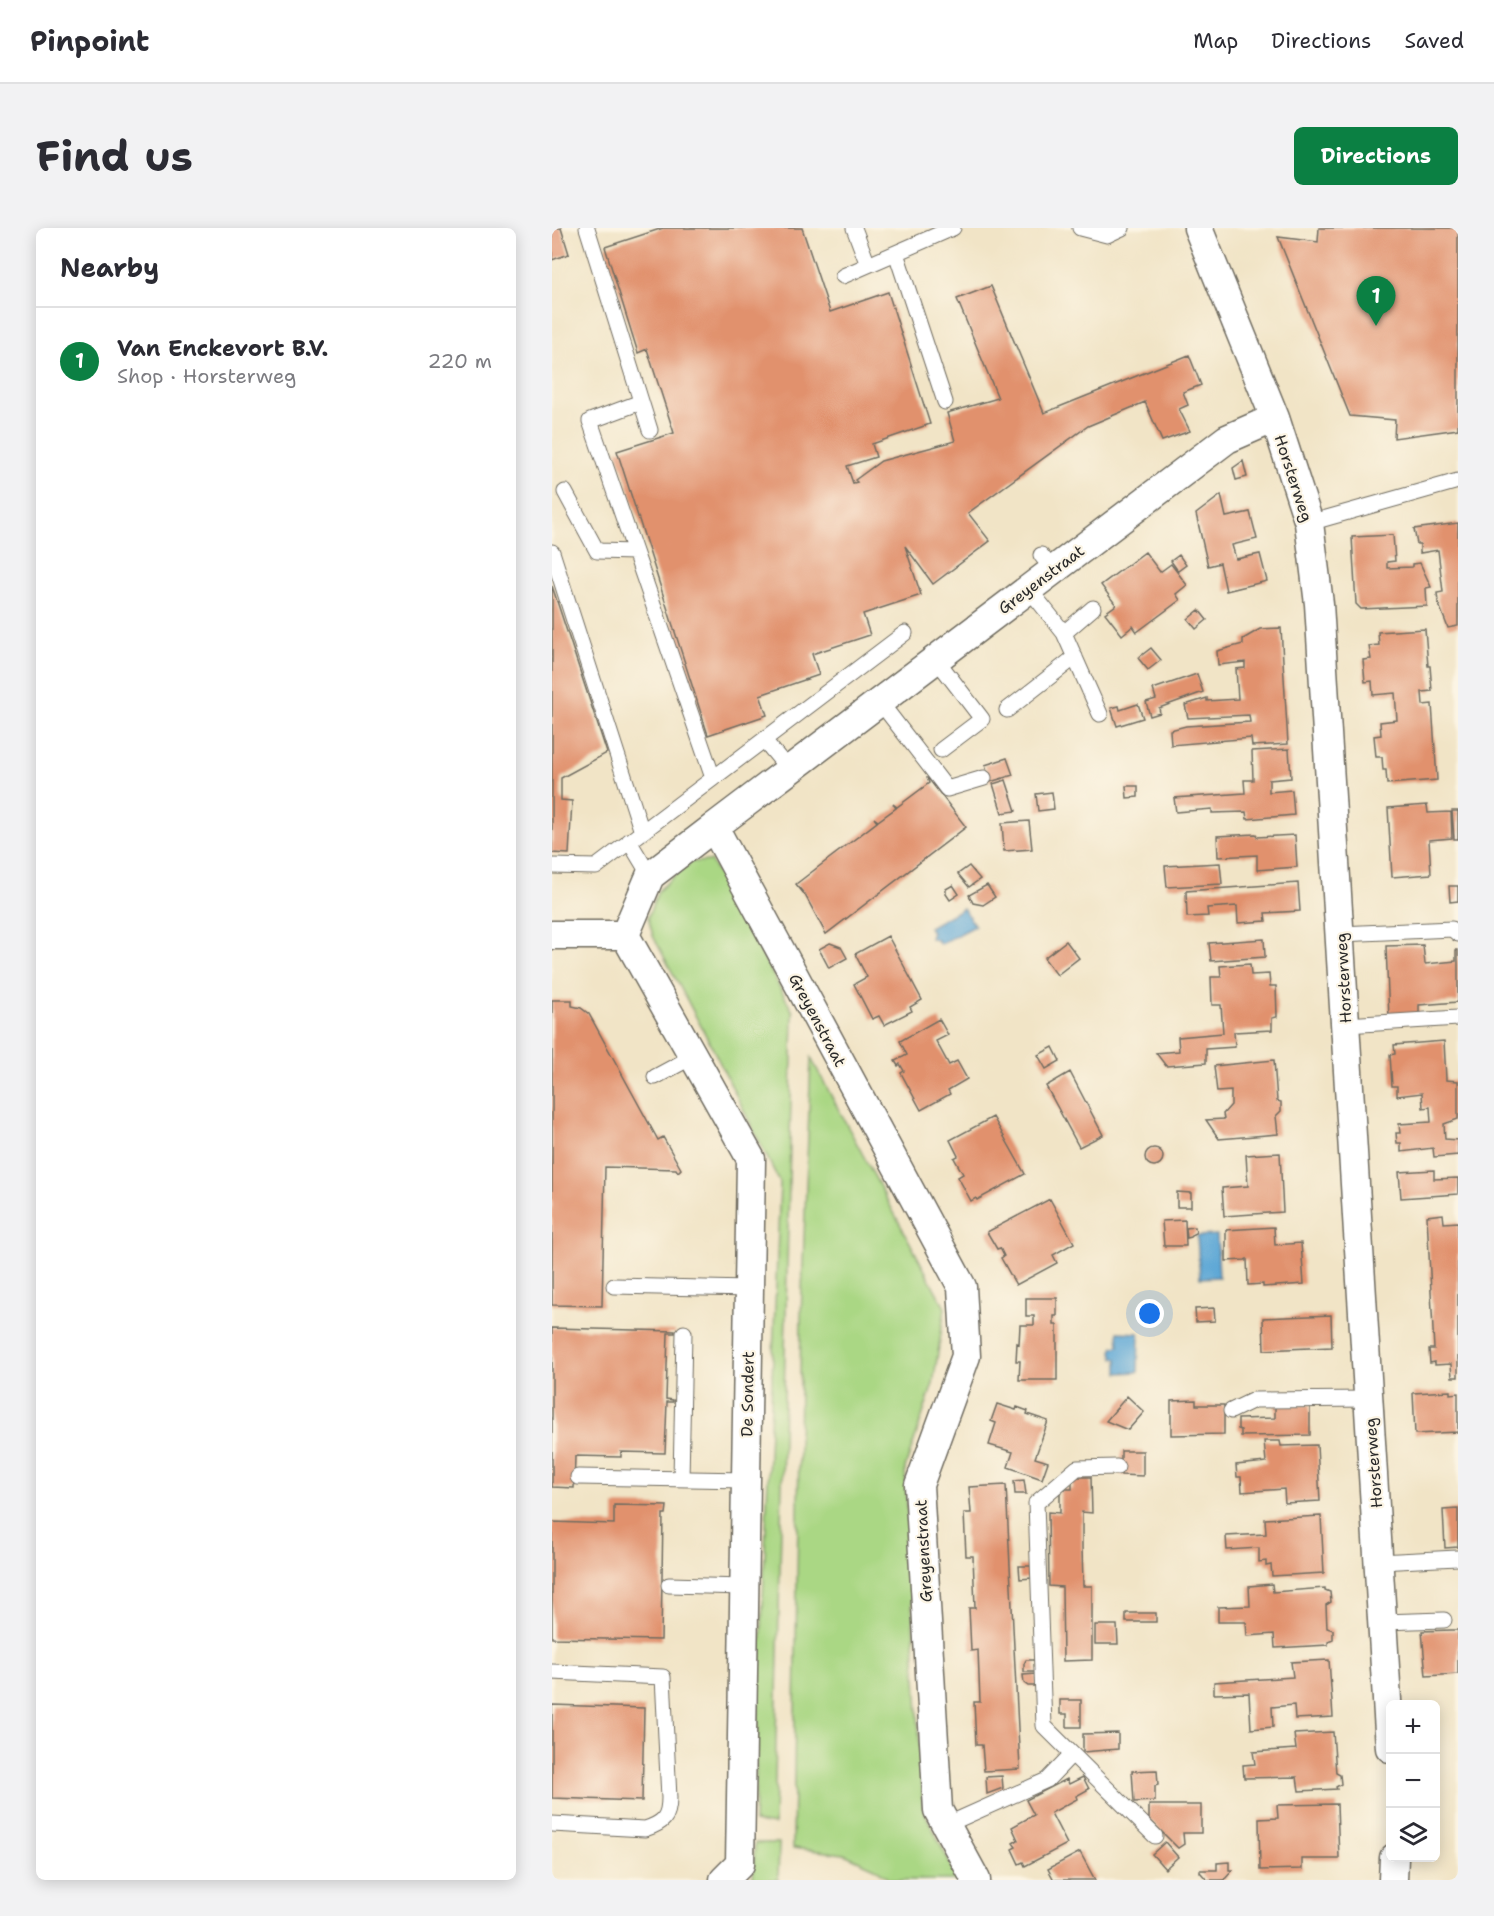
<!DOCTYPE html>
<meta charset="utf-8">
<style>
body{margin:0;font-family:"Shantell Sans",sans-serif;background:#f2f2f3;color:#2b2b33}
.controls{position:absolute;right:18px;bottom:18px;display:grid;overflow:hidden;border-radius:9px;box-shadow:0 3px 15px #0003}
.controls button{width:54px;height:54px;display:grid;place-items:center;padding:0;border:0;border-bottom:2px solid #e1e1e2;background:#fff;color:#2b2b33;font:30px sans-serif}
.you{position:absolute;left:598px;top:1086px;width:21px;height:21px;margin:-15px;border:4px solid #fff;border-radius:50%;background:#1a73e8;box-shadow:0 0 0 9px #1a73e833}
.badge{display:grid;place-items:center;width:39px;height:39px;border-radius:50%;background:#0b8043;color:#fff;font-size:20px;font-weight:700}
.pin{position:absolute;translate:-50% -50px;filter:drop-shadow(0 2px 3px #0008)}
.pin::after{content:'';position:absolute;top:32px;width:21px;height:18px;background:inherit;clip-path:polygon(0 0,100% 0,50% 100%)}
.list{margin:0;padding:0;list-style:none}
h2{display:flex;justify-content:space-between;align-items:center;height:78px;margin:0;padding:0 24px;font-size:26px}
h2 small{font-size:20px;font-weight:400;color:#7c7c81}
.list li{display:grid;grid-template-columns:39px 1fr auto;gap:18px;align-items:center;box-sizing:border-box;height:108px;padding:0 24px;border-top:2px solid #e1e1e2}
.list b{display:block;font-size:22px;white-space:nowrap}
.list p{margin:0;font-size:20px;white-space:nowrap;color:#7c7c81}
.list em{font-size:20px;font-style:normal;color:#7c7c81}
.icon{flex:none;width:33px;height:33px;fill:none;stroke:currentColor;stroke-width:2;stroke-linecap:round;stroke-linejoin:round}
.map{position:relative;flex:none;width:906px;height:1652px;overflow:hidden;border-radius:9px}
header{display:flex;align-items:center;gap:36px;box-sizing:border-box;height:84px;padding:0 30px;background:#fff;border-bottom:2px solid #e1e1e2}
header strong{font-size:28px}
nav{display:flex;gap:33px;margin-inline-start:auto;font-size:21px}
.intro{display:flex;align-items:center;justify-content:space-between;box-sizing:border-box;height:144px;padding:0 36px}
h1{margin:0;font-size:42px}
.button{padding:15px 27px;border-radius:9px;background:#0b8043;color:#fff;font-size:21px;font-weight:700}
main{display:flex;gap:36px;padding:0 36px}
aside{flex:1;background:#fff;border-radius:9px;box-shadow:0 3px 15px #0003}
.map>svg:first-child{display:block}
.green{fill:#aad784;stroke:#6a8158;stroke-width:1.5}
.water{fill:#5fa8d6;stroke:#456a80;stroke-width:1.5}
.building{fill:#e1916d}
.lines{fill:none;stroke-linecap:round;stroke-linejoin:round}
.service-casing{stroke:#706c61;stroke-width:17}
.minor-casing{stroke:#706c61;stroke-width:31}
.service{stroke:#fff;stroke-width:15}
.minor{stroke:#fff;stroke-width:28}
.labels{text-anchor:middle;stroke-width:4.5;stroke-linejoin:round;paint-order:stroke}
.street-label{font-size:16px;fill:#2b2b2b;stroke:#fcf5e5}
</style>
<header>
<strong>Pinpoint</strong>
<nav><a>Map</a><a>Directions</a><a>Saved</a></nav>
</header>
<div class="intro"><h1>Find us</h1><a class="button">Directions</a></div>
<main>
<aside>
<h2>Nearby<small></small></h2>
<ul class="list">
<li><span class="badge">1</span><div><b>Van Enckevort B.V.</b><p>Shop · Horsterweg</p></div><em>220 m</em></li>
</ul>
</aside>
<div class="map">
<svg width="906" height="1652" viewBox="0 0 906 1652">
<rect width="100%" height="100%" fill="#fcf5e5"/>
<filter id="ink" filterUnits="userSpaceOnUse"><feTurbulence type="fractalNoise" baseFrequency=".0167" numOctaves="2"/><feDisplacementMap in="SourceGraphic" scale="12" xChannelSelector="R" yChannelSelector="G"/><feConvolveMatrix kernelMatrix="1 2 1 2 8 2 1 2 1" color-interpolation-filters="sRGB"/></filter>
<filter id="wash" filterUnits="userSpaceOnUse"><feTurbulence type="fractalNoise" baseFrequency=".008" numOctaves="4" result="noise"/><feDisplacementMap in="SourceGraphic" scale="24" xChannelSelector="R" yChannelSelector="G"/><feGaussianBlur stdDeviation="1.35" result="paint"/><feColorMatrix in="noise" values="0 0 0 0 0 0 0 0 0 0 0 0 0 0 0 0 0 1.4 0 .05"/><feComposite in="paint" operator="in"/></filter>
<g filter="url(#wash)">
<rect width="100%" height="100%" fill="#f1e4c6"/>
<path class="green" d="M 159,633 L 241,784 L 222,1597 L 202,1594 L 228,955 L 159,817 L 101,708 L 96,689 L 106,663 L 137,634 Z
M 259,830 L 393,1080 L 381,1156 L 353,1240 L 371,1581 L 406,1652 L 339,1652 L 323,1640 L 292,1626 L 241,1620 L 249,1088 Z
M 203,1615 L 227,1615 L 226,1652 L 201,1652 Z"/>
<path class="water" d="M 411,680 L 423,698 L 388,716 L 385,712 L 378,710 L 380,704 L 377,699 Z
M 665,1007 L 667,1049 L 648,1050 L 645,1008 Z
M 566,1104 L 587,1105 L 586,1144 L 566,1145 L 566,1131 L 562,1130 L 560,1123 L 562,1119 L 567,1118 Z"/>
<g id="blocks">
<path class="building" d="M 0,0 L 9,0 L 17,26 L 0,32 Z
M 111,0 L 250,0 L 278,84 L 336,64 L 378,196 L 320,216 L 324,229 L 295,238 L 301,255 L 305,254 L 303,252 L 329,233 L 403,213 L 395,185 L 446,170 L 405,71 L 439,58 L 492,185 L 637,127 L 649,157 L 631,164 L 636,177 L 627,181 L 638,203 L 610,213 L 593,174 L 536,198 L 416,285 L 438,313 L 381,356 L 353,318 L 369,367 L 311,386 L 318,407 L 260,426 L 267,447 L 208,467 L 215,487 L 156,507 L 65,223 L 122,205 L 95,121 L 86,125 L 53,19 Z
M 767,0 L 906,0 L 906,201 L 842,210 L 843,192 L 798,188 L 726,9 L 766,14 Z
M 691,233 L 695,249 L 684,252 L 681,240 Z
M 669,267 L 674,289 L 698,284 L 705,311 L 680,317 L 684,331 L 708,326 L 715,353 L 674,363 L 668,335 L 656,338 L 644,286 Z
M 906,295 L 906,398 L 896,400 L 886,374 L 885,365 L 891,364 L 886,322 L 868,325 L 868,316 L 865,316 L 862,301 Z
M 841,307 L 843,333 L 835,334 L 835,340 L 860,339 L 860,336 L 868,335 L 879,359 L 874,360 L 875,378 L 809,381 L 804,376 L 800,309 Z
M 593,324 L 608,344 L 619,336 L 635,357 L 624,366 L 628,372 L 585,404 L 581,398 L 570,407 L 553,385 L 564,377 L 549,357 Z
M 627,327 L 634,337 L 626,343 L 619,333 Z
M 0,358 L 55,525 L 9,550 L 9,572 L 20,573 L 17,626 L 0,625 Z
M 647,382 L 655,392 L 644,401 L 636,391 Z
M 729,400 L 736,516 L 700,518 L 699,510 L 619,517 L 618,502 L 634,498 L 698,494 L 697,487 L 636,490 L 633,477 L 655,470 L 655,473 L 686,471 L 684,441 L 693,440 L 693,434 L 666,437 L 665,423 L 691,416 L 691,411 L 708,401 Z
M 873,401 L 876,438 L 878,438 L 880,463 L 870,464 L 871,477 L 880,476 L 885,552 L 835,556 L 834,542 L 831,542 L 830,529 L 824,529 L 822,508 L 829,507 L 828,494 L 845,492 L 843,465 L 821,467 L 820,453 L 813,454 L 811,432 L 819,431 L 817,418 L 827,417 L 826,404 Z
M 599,420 L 609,432 L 596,442 L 586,430 Z
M 645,446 L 651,464 L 607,480 L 608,485 L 598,488 L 594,474 L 604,471 L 601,461 Z
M 586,476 L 591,490 L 565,498 L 559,480 L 567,478 L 568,482 Z
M 737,521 L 739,550 L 717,552 L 717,564 L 740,562 L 742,587 L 695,591 L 694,584 L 660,585 L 660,581 L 624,584 L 622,570 L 693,565 L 692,552 L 701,552 L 700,523 Z
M 455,530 L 461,547 L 438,554 L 433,537 Z
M 375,550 L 376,550 L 414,599 L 274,706 L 253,667 L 244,656 L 325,594 L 322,590 L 326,593 L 344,580 L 341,576 L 345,579 L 377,555 Z
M 454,552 L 464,583 L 450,585 L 441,556 Z
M 574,558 L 586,558 L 586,569 L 575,570 Z
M 500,564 L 502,581 L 486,583 L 484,566 Z
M 875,577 L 876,585 L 899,584 L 900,610 L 877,612 L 879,646 L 840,649 L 836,580 Z
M 900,583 L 906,583 L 906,611 L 902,611 Z
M 477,593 L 480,621 L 452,623 L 450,595 Z
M 704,606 L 705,609 L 743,607 L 745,639 L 705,642 L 705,627 L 666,629 L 665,608 Z
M 668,635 L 670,656 L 615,659 L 613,638 Z
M 417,638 L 428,651 L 417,659 L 406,646 Z
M 746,655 L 748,683 L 713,685 L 714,693 L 686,695 L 685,678 L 655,680 L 656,688 L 635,689 L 634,663 Z
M 401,657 L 407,666 L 398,672 L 394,666 L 394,661 Z
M 435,657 L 443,669 L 431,677 L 421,675 L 417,667 Z
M 897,658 L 906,658 L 906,673 L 898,674 Z
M 336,708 L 370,772 L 358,779 L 360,783 L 332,797 L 327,788 L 320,791 L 302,756 L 315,749 L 303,726 Z
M 712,711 L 713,729 L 659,733 L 657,715 Z
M 514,713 L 527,730 L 505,747 L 492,730 Z
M 278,715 L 289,719 L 295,730 L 277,740 L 267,721 Z
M 871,717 L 873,736 L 904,733 L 904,722 L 906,722 L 906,774 L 867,777 L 867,789 L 837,790 L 834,718 Z
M 698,736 L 699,747 L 717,746 L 718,758 L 724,758 L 725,789 L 720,790 L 720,802 L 682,804 L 683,819 L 654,821 L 654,835 L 614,838 L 604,825 L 627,823 L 626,809 L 671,805 L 669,777 L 660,777 L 659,749 L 669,749 L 668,738 Z
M 0,772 L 20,772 L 20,778 L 29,780 L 37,786 L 106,912 L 111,909 L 129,941 L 126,944 L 124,941 L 53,939 L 50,1078 L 0,1077 Z
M 387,791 L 396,807 L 384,813 L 397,837 L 405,833 L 415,851 L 396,862 L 398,866 L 369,882 L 349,845 L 352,843 L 348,836 L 346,838 L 343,833 L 355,827 L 348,813 Z
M 892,813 L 894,852 L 906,853 L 906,891 L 892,896 L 893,911 L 906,912 L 906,927 L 882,929 L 881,920 L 849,924 L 849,915 L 845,915 L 844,905 L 848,905 L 847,896 L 879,894 L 878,879 L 871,880 L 870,865 L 845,868 L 845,858 L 840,858 L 838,827 L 843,826 L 842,817 Z
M 501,819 L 508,833 L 494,841 L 486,827 Z
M 722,832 L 725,873 L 729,874 L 729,883 L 724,888 L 726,906 L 667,911 L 654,892 L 672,891 L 671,886 L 679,877 L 679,863 L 665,864 L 662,838 Z
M 518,844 L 551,907 L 527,919 L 494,858 Z
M 441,889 L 473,946 L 425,972 L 424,970 L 419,973 L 406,949 L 411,946 L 402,930 L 406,928 L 398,912 Z
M593 929a9 9 0 1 1 18 0a9 9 0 1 1-18 0Z
M 728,925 L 731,984 L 672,988 L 670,960 L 696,958 L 694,927 Z
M 882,942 L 882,951 L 906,950 L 906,966 L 849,970 L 847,944 Z
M 625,964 L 639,965 L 639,979 L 625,979 Z
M 498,971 L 522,1015 L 501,1027 L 505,1035 L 464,1057 L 449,1030 L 452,1028 L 448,1020 L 445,1021 L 435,1004 Z
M 891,986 L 892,995 L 906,994 L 906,1149 L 900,1149 L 899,1136 L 883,1137 L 883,1134 L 878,1135 L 877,1121 L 882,1121 L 875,988 Z
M 633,992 L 634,1018 L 612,1018 L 610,993 Z
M 643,999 L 644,1004 L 639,1009 L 635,1010 L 634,1000 Z
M 722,999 L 723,1017 L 749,1015 L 752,1056 L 711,1059 L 711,1056 L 696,1057 L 695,1031 L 693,1032 L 674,1033 L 674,1002 Z
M 474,1070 L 505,1070 L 505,1088 L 502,1088 L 502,1097 L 505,1097 L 505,1152 L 467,1152 L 468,1133 L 464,1133 L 465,1115 L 467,1116 L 468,1097 L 482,1097 L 482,1088 L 474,1088 Z
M 662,1080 L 663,1093 L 644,1094 L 643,1081 Z
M 779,1087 L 780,1119 L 712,1122 L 711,1090 Z
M 0,1100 L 123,1103 L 123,1105 L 116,1105 L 114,1171 L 121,1172 L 121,1174 L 115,1174 L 113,1225 L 69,1224 L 69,1229 L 23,1228 L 22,1260 L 0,1259 Z
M 898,1163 L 898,1166 L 906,1165 L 906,1204 L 863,1206 L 861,1165 Z
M 575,1168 L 592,1184 L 576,1202 L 554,1193 Z
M 644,1172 L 644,1177 L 672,1177 L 672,1206 L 619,1207 L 619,1173 Z
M 445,1176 L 464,1182 L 465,1179 L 476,1183 L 475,1186 L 496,1193 L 483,1230 L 496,1234 L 490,1251 L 456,1239 L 461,1224 L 437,1217 L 444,1195 L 439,1193 Z
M 723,1177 L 758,1177 L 758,1207 L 689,1208 L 689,1202 L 686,1201 L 686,1191 L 723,1190 Z
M 712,1213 L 728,1213 L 729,1218 L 765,1217 L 768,1273 L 733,1275 L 732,1261 L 690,1264 L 689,1249 L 685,1249 L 684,1237 L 714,1234 Z
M 569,1223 L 591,1223 L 591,1248 L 569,1247 Z
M 524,1249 L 539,1249 L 540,1285 L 530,1284 L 530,1319 L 531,1358 L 540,1358 L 540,1432 L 511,1433 L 510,1359 L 497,1358 L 496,1284 L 508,1285 L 508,1261 L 520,1261 L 520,1252 Z
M 472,1252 L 474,1266 L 463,1266 L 462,1253 Z
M 454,1257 L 468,1541 L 432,1543 L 430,1517 L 424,1517 L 422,1474 L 428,1474 L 426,1422 L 419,1423 L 418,1401 L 417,1380 L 423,1380 L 421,1328 L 414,1328 L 412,1285 L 419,1285 L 417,1259 Z
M 62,1277 L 115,1278 L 114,1286 L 111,1286 L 109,1412 L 0,1410 L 0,1294 L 62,1296 Z
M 906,1281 L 906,1319 L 893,1320 L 891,1282 Z
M 769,1288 L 772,1345 L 720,1348 L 719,1337 L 714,1338 L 714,1333 L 707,1334 L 707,1320 L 675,1322 L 674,1308 L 714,1306 L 713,1291 Z
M 467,1338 L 479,1338 L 480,1350 L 468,1351 Z
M 720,1356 L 721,1364 L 773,1360 L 773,1362 L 778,1364 L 779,1374 L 774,1377 L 775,1400 L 781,1402 L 781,1412 L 776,1414 L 776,1417 L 723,1420 L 722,1406 L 695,1408 L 694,1394 L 666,1394 L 666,1379 L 698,1378 L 697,1358 Z
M 574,1385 L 604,1385 L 604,1394 L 574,1394 Z
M 543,1397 L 565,1397 L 566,1416 L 543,1416 Z
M 899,1402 L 906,1402 L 906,1446 L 874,1448 L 870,1403 Z
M 474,1432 L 483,1432 L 484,1444 L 472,1444 L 472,1436 Z
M 777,1432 L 781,1489 L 743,1491 L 742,1477 L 720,1479 L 721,1499 L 699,1501 L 697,1465 L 662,1466 L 662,1454 L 741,1449 L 739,1434 Z
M 484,1446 L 485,1458 L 476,1458 L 472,1455 L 471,1447 Z
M 508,1472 L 529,1472 L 529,1499 L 515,1499 L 515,1486 L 508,1486 Z
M 0,1477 L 92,1480 L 90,1573 L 0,1570 Z
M 781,1504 L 784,1545 L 788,1547 L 789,1556 L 784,1559 L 785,1561 L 747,1563 L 745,1549 L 692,1550 L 691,1537 L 703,1536 L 701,1524 L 744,1521 L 742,1506 Z
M 566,1505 L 566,1521 L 531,1524 L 531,1506 Z
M 605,1542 L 606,1557 L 603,1558 L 603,1573 L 582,1574 L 580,1543 Z
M 450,1548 L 451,1560 L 435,1566 L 434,1549 Z
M 531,1549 L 537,1561 L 524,1568 L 525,1571 L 499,1585 L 515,1616 L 473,1638 L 471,1634 L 467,1636 L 460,1621 L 464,1619 L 461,1615 L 466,1612 L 460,1599 L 482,1587 L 474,1572 L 515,1551 L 517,1556 Z
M 785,1576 L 787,1631 L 750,1631 L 750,1641 L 708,1642 L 707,1591 L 726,1590 L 725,1577 Z
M 597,1577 L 649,1577 L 649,1605 L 631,1605 L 632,1616 L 626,1620 L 597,1591 Z
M 613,1614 L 626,1629 L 613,1641 L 600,1626 Z
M 528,1624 L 543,1652 L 502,1652 L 496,1641 Z
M 677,1634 L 677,1642 L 681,1642 L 672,1652 L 655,1652 L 648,1644 L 648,1642 L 665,1642 L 665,1635 Z"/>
</g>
</g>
<g filter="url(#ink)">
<use href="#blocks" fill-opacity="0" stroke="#706c61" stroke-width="1.5"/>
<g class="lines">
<g class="service-casing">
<path id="service" d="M 35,0 L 98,202
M 302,0 L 316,37
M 528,0 L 555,7 L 570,0
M 344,25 L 393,174
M 291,48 L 401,0
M 89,174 L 38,193 L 161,550
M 13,264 L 45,323 L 83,324
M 757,295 L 906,253
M 0,324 L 90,604
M 489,327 L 501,342
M 477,361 L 512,405 L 548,486
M 512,405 L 541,380
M 384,431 L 430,491 L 389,522
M 328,474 L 395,561 L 432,550
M 455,482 L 523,429
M 212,512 L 237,542
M 77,613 L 98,648
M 0,638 L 44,639 L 353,405
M 788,706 L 900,701 L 906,706
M 794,797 L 906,790
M 103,849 L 142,828
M 62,1058 L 197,1061
M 679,1183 L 702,1172 L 817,1171
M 565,1239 L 525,1240 L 484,1275 L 492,1498 L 603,1608
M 26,1249 L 194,1252
M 129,1251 L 132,1105
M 827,1334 L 905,1330
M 117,1357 L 192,1359
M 831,1394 L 892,1392
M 0,1444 L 111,1449 L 117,1570 C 117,1590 111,1595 93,1601 L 0,1596
M 394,1597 L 495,1552 L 520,1526"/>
</g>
<g class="minor-casing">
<path id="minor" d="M 646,0 L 723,190 L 757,295 L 767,376 L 838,1520
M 0,707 L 73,707 L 199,931 L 188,1636 L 172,1652
M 73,707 L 98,648 L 162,599
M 424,1652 L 386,1582 L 367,1257 L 414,1128 L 410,1059 L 162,599 L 675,211 L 723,190
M 841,1652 L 842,1630"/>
</g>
<use href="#service" class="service"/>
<use href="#minor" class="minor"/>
</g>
</g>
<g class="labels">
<g class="street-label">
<text transform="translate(742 250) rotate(72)" y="6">Horsterweg</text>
<text transform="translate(489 351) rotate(-37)" y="6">Greyenstraat</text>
<text transform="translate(791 750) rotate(-93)" y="6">Horsterweg</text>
<text transform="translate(266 792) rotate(62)" y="6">Greyenstraat</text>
<text transform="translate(195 1166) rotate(-89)" y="6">De Sondert</text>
<text transform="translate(821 1235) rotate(-94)" y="6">Horsterweg</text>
<text transform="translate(371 1323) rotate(-93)" y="6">Greyenstraat</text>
</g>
</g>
</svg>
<div class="controls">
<button>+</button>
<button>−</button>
<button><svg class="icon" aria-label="layers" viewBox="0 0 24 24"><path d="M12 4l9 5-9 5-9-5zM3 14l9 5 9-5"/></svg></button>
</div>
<div class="you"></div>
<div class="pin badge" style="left:824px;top:98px">1</div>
</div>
</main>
